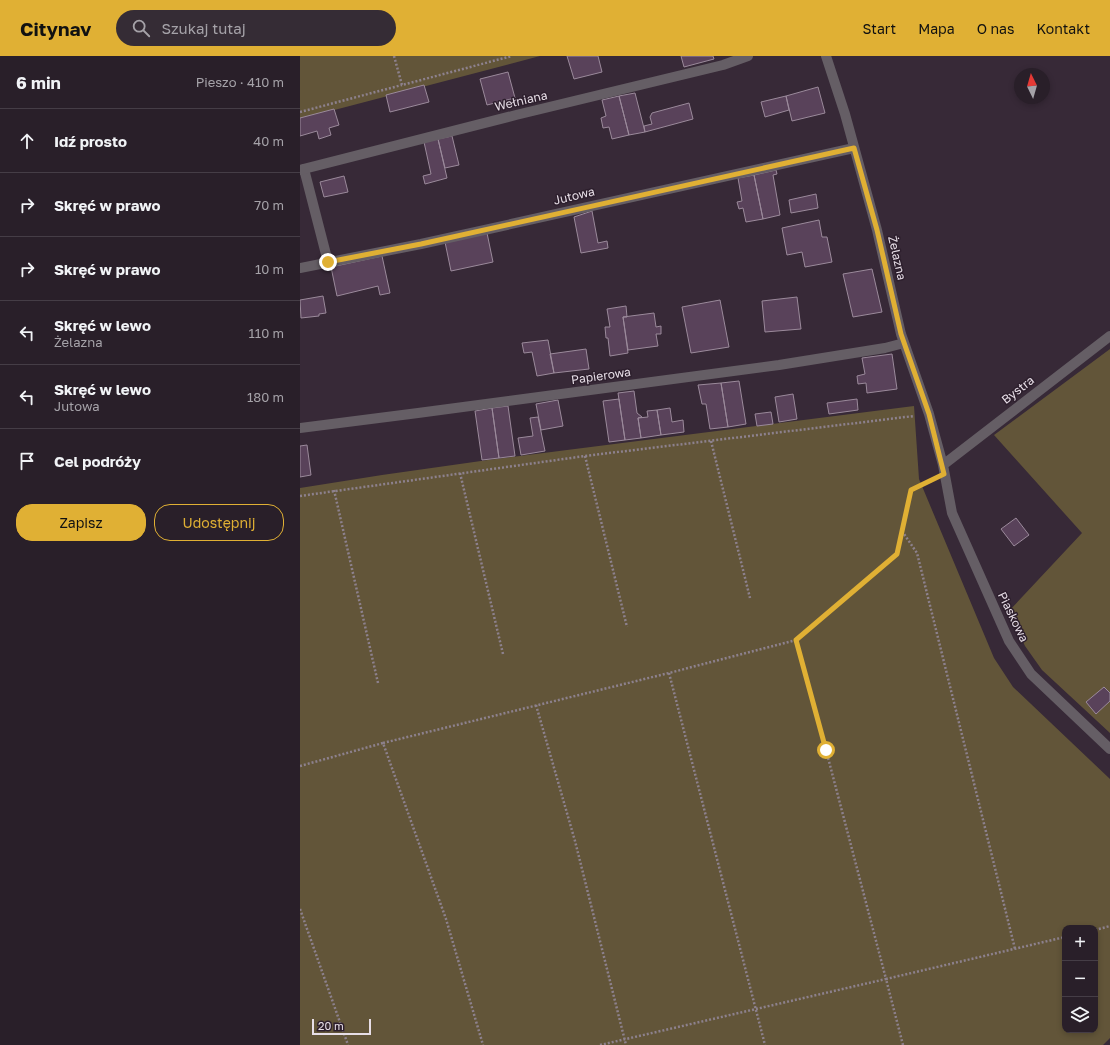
<!DOCTYPE html>
<html lang="pl">
<meta charset="utf-8">
<style>
body{margin:0;font-family:"Golos Text",sans-serif;background:#352c35;color:#f1f3f6}
.controls{position:absolute;right:12px;bottom:12px;display:grid;overflow:hidden;border-radius:8px;box-shadow:0 2px 6px #0003}
.controls button{width:36px;height:36px;display:grid;place-items:center;padding:0;border:0;border-bottom:1px solid #453d46;background:#291f29;color:#f1f3f6;font:20px sans-serif}
.compass{position:absolute;left:714px;top:12px;width:36px;height:36px;border-radius:50%;background:#291f29;box-shadow:0 2px 6px #0003;rotate:355deg}
.scale{position:absolute;left:12px;bottom:10px;width:59px;box-sizing:border-box;padding-left:4px;border:2px solid #e7dee7;border-top:0;font-size:11px;line-height:14px;white-space:nowrap;color:#e7dee7;-webkit-text-stroke:3px #2d1f2d;paint-order:stroke}
.stop{position:absolute;width:12px;height:12px;margin:-9px;border:3px solid #e0b034;border-radius:50%;background:#fff}
.stop.end{background:#e0b034;border-color:#fff;box-shadow:0 1px 4px #0008}
.list{margin:0;padding:0;list-style:none}
h2{display:flex;justify-content:space-between;align-items:center;height:52px;margin:0;padding:0 16px;font-size:17px}
h2 small{font-size:13px;font-weight:400;color:#a5a2a8}
.list li{display:grid;grid-template-columns:26px 1fr auto;gap:12px;align-items:center;box-sizing:border-box;height:64px;padding:0 16px;border-top:1px solid #453d46}
.list b{display:block;font-size:15px;white-space:nowrap}
.list p{margin:0;font-size:13px;white-space:nowrap;color:#a5a2a8}
.list em{font-size:13px;font-style:normal;color:#a5a2a8}
.actions{display:flex;gap:8px;padding:12px 16px}
.actions a{flex:1;padding:9px 0;border:1px solid #e0b034;border-radius:16px;text-align:center;font-size:14px;color:#e0b034}
.actions .main{background:#e0b034;color:#111}
.icon{flex:none;width:22px;height:22px;fill:none;stroke:currentColor;stroke-width:2;stroke-linecap:round;stroke-linejoin:round}
.map{position:relative;flex:none;width:810px;height:989px;overflow:hidden}
header{display:flex;align-items:center;gap:24px;box-sizing:border-box;height:56px;padding:0 20px;background:#e0b034;color:#111}
header strong{font-size:19px}
nav{display:flex;gap:22px;margin-inline-start:auto;font-size:14px}
.search{width:280px;height:36px;background:#352c35;display:flex;align-items:center;gap:10px;box-sizing:border-box;padding:0 14px;border-radius:22px;color:#a5a2a8;font-size:15px}
main{display:flex}
aside{flex:1;background:#291f29}
.map>svg:first-child{display:block}
.green{fill:#625539;fill-rule:evenodd}
.building{fill:#59425a;stroke:#9b8a9b}
.lines{fill:none;stroke-linecap:round;stroke-linejoin:round}
.path{stroke:#8d818d;stroke-width:2.5;stroke-dasharray:2 2;stroke-linecap:butt}
.service{stroke:#655e65;stroke-width:10}
.minor{stroke:#655e65;stroke-width:10}
.route{stroke:#e0b034;stroke-width:5}
.labels{text-anchor:middle;stroke-width:3;stroke-linejoin:round;paint-order:stroke}
.street-label{font-size:12px;fill:#e7dee7;stroke:#2d1f2d}
</style>
<header>
<strong>Citynav</strong>
<div class="search"><svg class="icon" aria-label="search" viewBox="0 0 24 24"><circle cx="10" cy="10" r="6"/><path d="M15 15l6 6"/></svg>Szukaj tutaj</div>
<nav><a>Start</a><a>Mapa</a><a>O nas</a><a>Kontakt</a></nav>
</header>
<main>
<aside>
<h2>6 min<small>Pieszo · 410 m</small></h2>
<ul class="list">
<li><svg class="icon" aria-label="ahead" viewBox="0 0 24 24"><path d="M12 20V5M6 11l6-6 6 6"/></svg><div><b>Idź prosto</b></div><em>40 m</em></li>
<li><svg class="icon" aria-label="right" viewBox="0 0 24 24"><path d="M7 20v-9h11M14 6l5 5-5 5"/></svg><div><b>Skręć w prawo</b></div><em>70 m</em></li>
<li><svg class="icon" aria-label="right" viewBox="0 0 24 24"><path d="M7 20v-9h11M14 6l5 5-5 5"/></svg><div><b>Skręć w prawo</b></div><em>10 m</em></li>
<li><svg class="icon" aria-label="left" viewBox="0 0 24 24"><path d="M17 20v-9H6M10 6l-5 5 5 5"/></svg><div><b>Skręć w lewo</b><p>Żelazna</p></div><em>110 m</em></li>
<li><svg class="icon" aria-label="left" viewBox="0 0 24 24"><path d="M17 20v-9H6M10 6l-5 5 5 5"/></svg><div><b>Skręć w lewo</b><p>Jutowa</p></div><em>180 m</em></li>
<li><svg class="icon" aria-label="arrive" viewBox="0 0 24 24"><path d="M6 21V4h12l-3 4 3 4H6"/></svg><div><b>Cel podróży</b></div></li>
</ul>
<div class="actions"><a class="main">Zapisz</a><a>Udostępnij</a></div>
</aside>
<div class="map">
<svg width="810" height="989" viewBox="0 0 810 989">
<rect width="100%" height="100%" fill="#372937"/>
<path class="green" d="M 0,0 L 240,0 L 0,63 Z
M 810,293 L 810,677 L 742,614 L 725,590 L 710,558 L 709,555 L 782,477 L 694,379 Z
M 614,350 L 619,423 L 694,602 L 713,631 L 810,723 L 810,982 L 803,989 L 0,989 L 0,432 L 82,419 L 188,404 ZM 765,872 L 795,872 L 795,974 L 765,974 Z"/>
<path class="building" d="M 267,0 L 298,0 L 302,16 L 274,23 Z
M 381,0 L 413,0 L 414,3 L 384,11 Z
M 208,16 L 215,42 L 187,49 L 180,23 Z
M 124,29 L 129,46 L 90,56 L 86,39 Z
M 518,31 L 525,57 L 492,65 L 486,40 Z
M 335,37 L 345,76 L 329,79 L 319,40 Z
M 319,40 L 329,79 L 312,83 L 309,71 L 303,72 L 301,62 L 306,60 L 302,44 Z
M 486,40 L 489,54 L 465,61 L 461,46 Z
M 389,47 L 393,63 L 345,76 L 344,70 L 352,68 L 350,61 L 352,57 Z
M 34,53 L 39,69 L 29,72 L 31,79 L 19,83 L 17,75 L 0,80 L 0,62 Z
M 152,80 L 159,109 L 145,112 L 138,83 Z
M 138,83 L 147,122 L 125,128 L 123,120 L 131,118 L 124,86 Z
M 476,114 L 477,118 L 473,119 L 480,159 L 463,163 L 454,119 Z
M 454,119 L 463,163 L 446,166 L 443,152 L 439,153 L 437,146 L 442,145 L 438,122 Z
M 44,120 L 48,136 L 24,141 L 20,126 Z
M 516,138 L 518,152 L 491,157 L 489,144 Z
M 292,155 L 298,187 L 307,185 L 308,192 L 281,197 L 274,161 Z
M 519,164 L 522,181 L 527,181 L 532,206 L 505,211 L 502,196 L 487,199 L 482,172 Z
M 187,177 L 193,206 L 151,215 L 145,186 Z
M 82,200 L 90,237 L 80,239 L 78,230 L 37,240 L 31,211 Z
M 572,213 L 582,256 L 553,261 L 543,218 Z
M 23,240 L 26,257 L 19,258 L 19,260 L 1,262 L 0,244 Z
M 497,241 L 501,273 L 465,276 L 462,245 Z
M 420,244 L 429,291 L 391,297 L 382,251 Z
M 326,250 L 327,261 L 323,261 L 328,297 L 310,300 L 308,282 L 306,282 L 305,271 L 310,271 L 307,253 Z
M 354,257 L 356,271 L 361,270 L 361,278 L 356,278 L 358,290 L 328,294 L 323,261 Z
M 248,284 L 254,317 L 237,320 L 232,296 L 224,297 L 222,287 Z
M 286,293 L 289,313 L 254,317 L 250,298 Z
M 592,298 L 597,333 L 567,337 L 566,327 L 558,328 L 557,320 L 565,318 L 562,302 Z
M 439,325 L 446,368 L 428,371 L 421,327 Z
M 421,327 L 428,371 L 410,373 L 406,348 L 402,348 L 398,329 Z
M 334,335 L 337,357 L 342,361 L 338,362 L 341,382 L 325,384 L 318,337 Z
M 493,338 L 497,363 L 479,366 L 475,341 Z
M 319,343 L 325,384 L 309,386 L 303,345 Z
M 557,343 L 558,354 L 529,358 L 527,347 Z
M 258,344 L 263,370 L 241,374 L 236,348 Z
M 208,350 L 215,400 L 199,402 L 192,352 Z
M 192,352 L 199,402 L 182,404 L 175,355 Z
M 370,352 L 372,366 L 383,364 L 384,376 L 361,379 L 357,354 Z
M 357,354 L 361,379 L 341,382 L 338,362 L 348,361 L 347,355 Z
M 471,356 L 473,368 L 457,370 L 455,358 Z
M 238,361 L 245,395 L 221,399 L 218,382 L 233,380 L 230,362 Z
M 7,389 L 11,419 L 0,421 L 0,390 Z
M 716,462 L 729,479 L 714,490 L 701,473 Z
M 804,631 L 810,637 L 810,645 L 796,658 L 786,646 Z"/>
<g class="lines">
<path class="path" d="M 94,0 L 102,29 L 212,0
M 0,56 L 102,29
M 411,385 L 450,542
M 285,400 L 327,571
M 160,417 L 203,598
M 34,434 L 78,627
M 0,440 L 285,400 L 614,360
M 602,475 L 617,497 L 715,893
M 369,617 L 465,989
M 236,649 L 275,785 L 326,989
M 83,687 L 369,617 L 496,584 L 597,498 L 611,434 L 631,425
M 0,710 L 83,687 L 146,863 L 183,989
M 0,853 L 48,989
M 795,874 L 810,870
M 300,989 L 586,923 L 526,694 L 496,584
M 603,989 L 586,923 L 765,881"/>
<path class="service" d="M 4,113 L 28,206"/>
<path class="minor" d="M 526,0 L 545,58 L 577,174 L 601,278 L 629,358 L 643,409 L 652,457 L 709,585 L 731,618 L 810,693
M 0,114 L 216,59 L 423,9 L 448,0
M 0,212 L 121,188 L 554,92
M 0,372 L 118,357 L 479,309 L 585,292 L 604,287
M 643,409 L 810,280"/>
</g>
<g class="lines">
<path class="route" d="M 28,206 L 121,188 L 554,92 L 577,174 L 601,278 L 629,358 L 644,418 L 611,434 L 597,498 L 496,584 L 526,694"/>
</g>
<g class="labels">
<g class="street-label">
<text transform="translate(221 45) rotate(-13)" y="4">Wełniana</text>
<text transform="translate(274 140) rotate(-13)" y="4">Jutowa</text>
<text transform="translate(597 202) rotate(77)" y="4">Żelazna</text>
<text transform="translate(301 320) rotate(-8)" y="4">Papierowa</text>
<text transform="translate(718 334) rotate(-38)" y="4">Bystra</text>
<text transform="translate(713 561) rotate(64)" y="4">Piaskowa</text>
</g>
</g>
</svg>
<div class="controls">
<button>+</button>
<button>−</button>
<button><svg class="icon" aria-label="layers" viewBox="0 0 24 24"><path d="M12 4l9 5-9 5-9-5zM3 14l9 5 9-5"/></svg></button>
</div>
<svg class="compass" viewBox="-18 -18 36 36"><path d="M0-13l5 13h-10z" fill="#e53935"/><path d="M0 13l5-13h-10z" fill="#a5a2a8"/></svg>
<div class="scale">20 m</div>
<div class="stop" style="left:526px;top:694px"></div>
<div class="stop end" style="left:28px;top:206px"></div>
</div>
</main>
